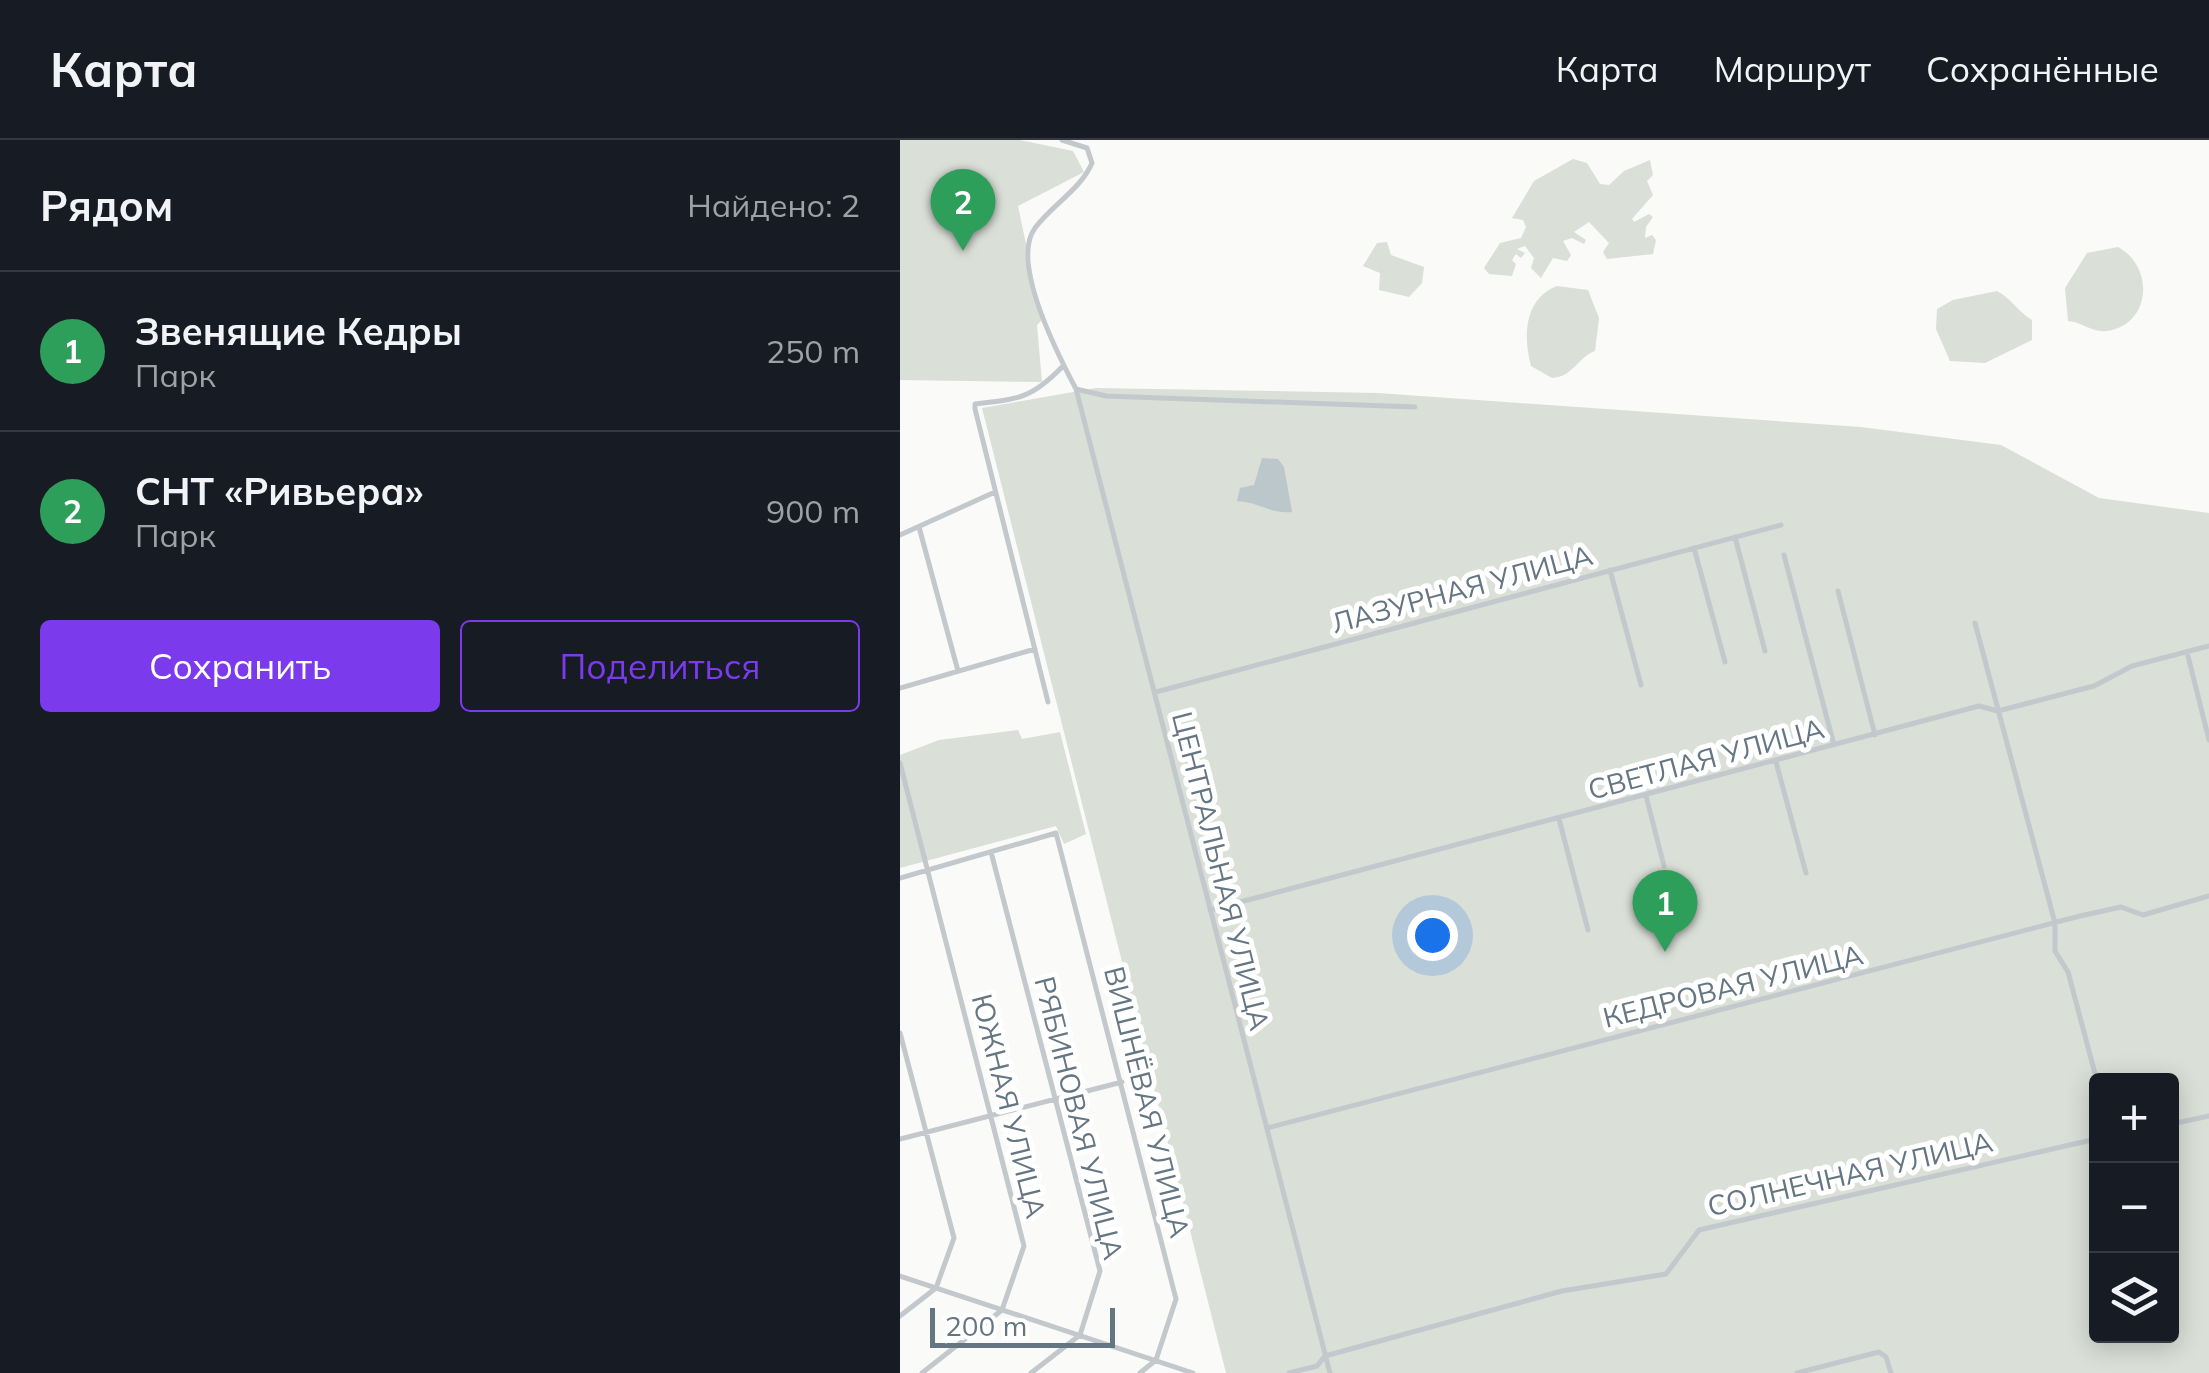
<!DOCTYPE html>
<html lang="ru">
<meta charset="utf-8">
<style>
body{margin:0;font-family:Mulish,sans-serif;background:#20242c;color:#f1f3f6}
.controls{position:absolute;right:30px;bottom:30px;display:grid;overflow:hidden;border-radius:10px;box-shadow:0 5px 25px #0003}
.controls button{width:90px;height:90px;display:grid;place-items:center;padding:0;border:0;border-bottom:2px solid #363941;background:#171b24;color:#f1f3f6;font:50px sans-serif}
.scale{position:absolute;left:30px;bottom:25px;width:185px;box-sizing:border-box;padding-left:10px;border:5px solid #657683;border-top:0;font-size:28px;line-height:35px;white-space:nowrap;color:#657683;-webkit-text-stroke:8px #fff;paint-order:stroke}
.you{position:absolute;left:532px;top:795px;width:35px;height:35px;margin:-25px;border:8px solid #fff;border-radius:50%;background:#1a73e8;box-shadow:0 0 0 15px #1a73e833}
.badge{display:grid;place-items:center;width:65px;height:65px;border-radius:50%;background:#7c3aed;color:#fff;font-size:32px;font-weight:700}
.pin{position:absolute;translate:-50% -82px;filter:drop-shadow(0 2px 5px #0008)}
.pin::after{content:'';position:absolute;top:52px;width:35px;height:30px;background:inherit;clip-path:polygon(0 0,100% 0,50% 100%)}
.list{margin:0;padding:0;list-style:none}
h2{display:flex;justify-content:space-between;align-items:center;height:130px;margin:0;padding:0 40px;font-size:42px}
h2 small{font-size:32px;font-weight:400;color:#9ea1a6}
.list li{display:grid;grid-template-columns:65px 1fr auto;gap:30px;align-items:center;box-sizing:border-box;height:160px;padding:0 40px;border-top:2px solid #363941}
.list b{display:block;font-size:38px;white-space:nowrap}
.list p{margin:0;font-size:32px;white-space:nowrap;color:#9ea1a6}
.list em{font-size:32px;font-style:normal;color:#9ea1a6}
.actions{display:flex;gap:20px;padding:30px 40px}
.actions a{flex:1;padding:22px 0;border:2px solid #7c3aed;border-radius:10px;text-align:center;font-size:35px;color:#7c3aed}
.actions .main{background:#7c3aed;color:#fff}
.icon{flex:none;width:55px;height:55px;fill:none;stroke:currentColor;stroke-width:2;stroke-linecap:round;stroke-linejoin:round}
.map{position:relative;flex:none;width:1309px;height:1233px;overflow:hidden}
header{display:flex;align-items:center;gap:60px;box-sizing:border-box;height:140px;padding:0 50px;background:#171b24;border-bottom:2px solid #363941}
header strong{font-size:48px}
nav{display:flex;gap:55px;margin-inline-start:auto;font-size:35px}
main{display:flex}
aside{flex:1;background:#171b24}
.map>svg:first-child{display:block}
.green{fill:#dadfd7;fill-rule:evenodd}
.water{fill:#bbc7cb}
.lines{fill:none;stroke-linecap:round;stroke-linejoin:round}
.minor{stroke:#c3c8cc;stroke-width:5}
.labels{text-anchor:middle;stroke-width:10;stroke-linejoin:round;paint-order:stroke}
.street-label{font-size:28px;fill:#657683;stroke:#fff}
</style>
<header>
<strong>Карта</strong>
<nav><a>Карта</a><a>Маршрут</a><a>Сохранённые</a></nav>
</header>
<main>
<aside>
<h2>Рядом<small>Найдено: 2</small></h2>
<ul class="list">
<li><span class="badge" style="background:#2e9e5b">1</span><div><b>Звенящие Кедры</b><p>Парк</p></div><em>250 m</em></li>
<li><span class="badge" style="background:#2e9e5b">2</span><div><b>СНТ «Ривьера»</b><p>Парк</p></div><em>900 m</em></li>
</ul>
<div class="actions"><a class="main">Сохранить</a><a>Поделиться</a></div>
</aside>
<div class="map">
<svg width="1309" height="1233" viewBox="0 0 1309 1233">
<rect width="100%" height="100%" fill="#fafaf8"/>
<path class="green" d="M 0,0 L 120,0 L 173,11 L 184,32 L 118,66 L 142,180 L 137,185 L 142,242 L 0,240 Z
M 673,19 L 687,23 L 700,44 L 709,45 L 724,31 L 750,20 L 753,35 L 747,41 L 753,55 L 732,79 L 734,82 L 749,74 L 753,77 L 746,87 L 745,98 L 752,95 L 756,100 L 753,114 L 707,119 L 703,112 L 709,103 L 689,82 L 674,92 L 686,100 L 684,104 L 672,98 L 663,101 L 671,115 L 667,121 L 653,118 L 641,138 L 631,128 L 634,118 L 625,106 L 617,109 L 625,113 L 621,118 L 616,114 L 612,120 L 616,124 L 612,136 L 589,134 L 584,128 L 600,103 L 621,98 L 626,87 L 623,80 L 612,78 L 634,41 Z
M 487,102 L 491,115 L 524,127 L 522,143 L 509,157 L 479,150 L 480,133 L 463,126 L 477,103 Z
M 1218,107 C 1255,127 1251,185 1207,191 C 1192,193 1183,182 1168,181 L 1165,148 L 1187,113 Z
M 657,146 L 688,150 L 699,178 L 695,211 C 678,217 673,237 652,238 L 631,226 C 623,196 624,159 657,146 Z
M 1097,151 C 1112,159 1117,171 1132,180 L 1132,200 L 1085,223 L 1050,221 L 1036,189 L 1037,169 L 1053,160 Z
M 196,248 L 478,253 L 961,287 L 1101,305 L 1199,358 L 1309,373 L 1309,1233 L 326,1233 L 82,268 ZM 1196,941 L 1272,941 L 1272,1196 L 1196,1196 Z
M 118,590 L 122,599 L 160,592 L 186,694 L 164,704 L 156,686 L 0,728 L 0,615 L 39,600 Z"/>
<path class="water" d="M 362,318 L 378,319 L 384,327 L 392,372 C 371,374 358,362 337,361 L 340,348 L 354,345 Z"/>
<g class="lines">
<path class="minor" d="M 162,0 L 187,8 L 192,23 C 181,49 152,65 135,88 C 110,122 158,215 176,249 L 430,1233
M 176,249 L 206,256 L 515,267
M 19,387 L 58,531
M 0,395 L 95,352
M 835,397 L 865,511
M 794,408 L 825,522
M 884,415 L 934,605
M 710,430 L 741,545
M 938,451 L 975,595
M 1075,483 L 1155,783 L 1155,811 L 1168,832 L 1197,941
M 1287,512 L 1309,600
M 0,548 L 135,509
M 256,552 L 881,385
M 148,562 L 75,269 L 75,264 C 118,259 131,259 162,227
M 876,622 L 906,733
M 0,623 L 124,1106 L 102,1170 L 22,1233
M 746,656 L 764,726
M 659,679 L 688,790
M 91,712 L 200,1131 L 180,1195 L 131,1233
M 0,738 L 156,693 L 276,1159 L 256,1220 L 240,1233
M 310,770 L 1079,566 L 1098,571 L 1194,546 L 1232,526 L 1309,506
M 0,893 L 54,1098 L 36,1148 L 0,1176
M 1272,984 L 1309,976
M 367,988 L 1180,776 L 1221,767 L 1243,775 L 1309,756
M 0,999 L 222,942
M 0,1136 L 293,1233
M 389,1233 L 417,1226 L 425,1216 L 662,1151 L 766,1134 L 799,1090 L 1196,999
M 897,1233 L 979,1212 L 986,1217 L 991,1233"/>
</g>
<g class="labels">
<g class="street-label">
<text transform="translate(562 449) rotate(-15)" y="10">ЛАЗУРНАЯ УЛИЦА</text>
<text transform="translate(806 619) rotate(-15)" y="10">СВЕТЛАЯ УЛИЦА</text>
<text transform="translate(321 731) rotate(76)" y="10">ЦЕНТРАЛЬНАЯ УЛИЦА</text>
<text transform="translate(833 846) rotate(-14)" y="10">КЕДРОВАЯ УЛИЦА</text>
<text transform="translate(247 962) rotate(76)" y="10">ВИШНЁВАЯ УЛИЦА</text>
<text transform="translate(109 966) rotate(76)" y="10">ЮЖНАЯ УЛИЦА</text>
<text transform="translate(179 978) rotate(76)" y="10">РЯБИНОВАЯ УЛИЦА</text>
<text transform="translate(950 1034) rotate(-13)" y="10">СОЛНЕЧНАЯ УЛИЦА</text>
</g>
</g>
</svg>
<div class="controls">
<button>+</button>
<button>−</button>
<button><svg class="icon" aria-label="layers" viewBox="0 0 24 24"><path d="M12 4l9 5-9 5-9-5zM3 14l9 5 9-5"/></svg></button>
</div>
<div class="scale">200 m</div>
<div class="you"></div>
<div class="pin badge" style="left:765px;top:812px;background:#2e9e5b">1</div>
<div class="pin badge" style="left:63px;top:111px;background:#2e9e5b">2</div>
</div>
</main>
